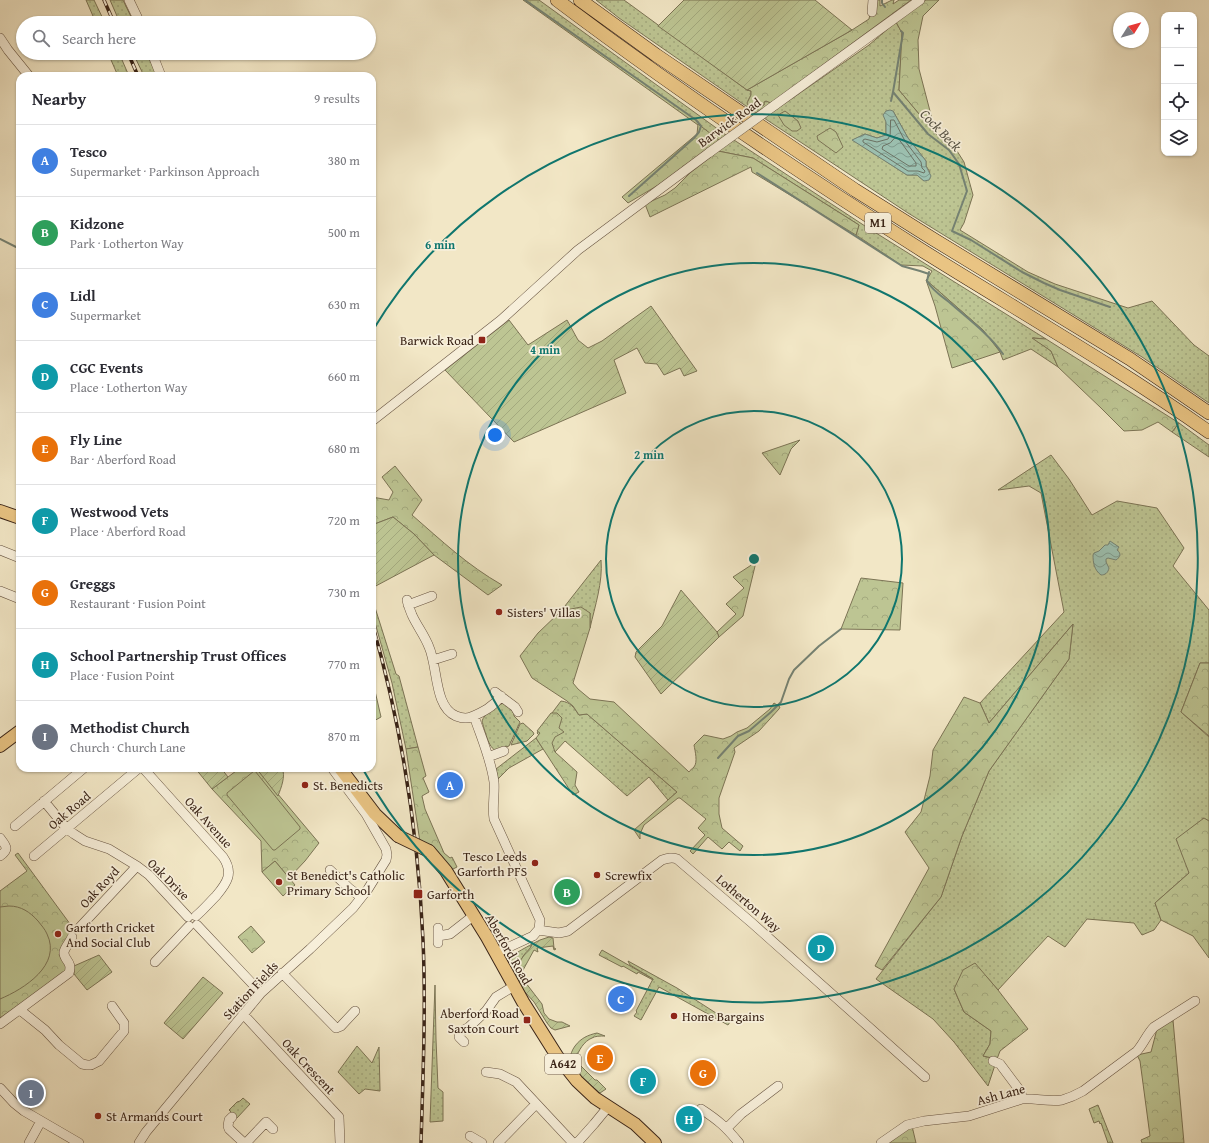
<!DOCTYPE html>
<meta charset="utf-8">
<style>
body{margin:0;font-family:"Gentium Book Plus",serif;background:#f7f7f7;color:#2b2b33}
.controls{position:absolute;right:12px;top:12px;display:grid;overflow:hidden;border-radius:8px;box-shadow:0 1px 3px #0004}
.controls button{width:36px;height:36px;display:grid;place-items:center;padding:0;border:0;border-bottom:1px solid #e1e1e2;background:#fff;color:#2b2b33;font:20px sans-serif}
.compass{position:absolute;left:1113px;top:12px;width:36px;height:36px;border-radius:50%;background:#fff;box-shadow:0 1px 3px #0004;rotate:53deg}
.you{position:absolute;left:495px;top:435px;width:14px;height:14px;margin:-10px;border:3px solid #fff;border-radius:50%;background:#1a73e8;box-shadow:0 0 0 6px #1a73e833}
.badge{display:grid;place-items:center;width:26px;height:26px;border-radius:50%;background:#2563eb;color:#fff;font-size:13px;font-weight:700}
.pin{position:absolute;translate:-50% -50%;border:2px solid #fff;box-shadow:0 1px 4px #0006}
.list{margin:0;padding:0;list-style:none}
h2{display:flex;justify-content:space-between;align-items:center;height:52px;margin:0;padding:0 16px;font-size:17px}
h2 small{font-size:13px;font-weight:400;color:#7c7c81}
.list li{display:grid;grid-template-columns:26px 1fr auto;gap:12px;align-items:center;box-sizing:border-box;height:72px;padding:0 16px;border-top:1px solid #e1e1e2}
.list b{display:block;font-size:15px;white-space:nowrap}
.list p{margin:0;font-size:13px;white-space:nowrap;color:#7c7c81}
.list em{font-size:13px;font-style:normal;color:#7c7c81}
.icon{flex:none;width:22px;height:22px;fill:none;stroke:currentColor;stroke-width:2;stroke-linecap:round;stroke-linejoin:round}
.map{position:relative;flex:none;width:1209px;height:1143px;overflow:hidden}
.search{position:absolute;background:#fff;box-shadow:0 1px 3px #0004;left:16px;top:16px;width:360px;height:44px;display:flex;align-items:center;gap:10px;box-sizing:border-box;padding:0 14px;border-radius:22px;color:#7c7c81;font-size:15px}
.panel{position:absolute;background:#fff;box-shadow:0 1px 3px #0004;left:16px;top:72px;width:360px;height:700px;border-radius:12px}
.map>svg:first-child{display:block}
.grass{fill:url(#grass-dots);stroke:#7c7455;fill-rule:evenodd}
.forest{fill:url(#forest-crowns);stroke:#7c7455}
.garden{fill:url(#garden-furrows);stroke:#7c7455}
.pitch{fill:#bdc593;stroke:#7c7455}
.water{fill:url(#water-waves);stroke:#758273}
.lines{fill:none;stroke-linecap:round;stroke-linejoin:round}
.shore{stroke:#6b7264;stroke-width:1}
.stream{stroke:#758273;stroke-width:2}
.minor-casing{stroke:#685543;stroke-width:10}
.major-casing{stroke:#3a2417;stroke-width:14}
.highway-casing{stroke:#3a2417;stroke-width:14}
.minor{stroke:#f7efda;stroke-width:9}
.major{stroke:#e9c483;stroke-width:12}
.highway{stroke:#e9c483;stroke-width:13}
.rail-casing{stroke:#3a2417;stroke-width:3.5}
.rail{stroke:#f7efda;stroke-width:2;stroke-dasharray:6;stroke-linecap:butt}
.minor-bridge-casing{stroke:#685543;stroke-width:10;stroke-linecap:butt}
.major-bridge-casing{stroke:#3a2417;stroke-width:14;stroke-linecap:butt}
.minor-bridge{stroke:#f7efda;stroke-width:9}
.major-bridge{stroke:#e9c483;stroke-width:12}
.ring{fill:none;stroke:#0f766e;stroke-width:2}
.poi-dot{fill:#8f2418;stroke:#f7efda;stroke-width:1.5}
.labels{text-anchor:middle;stroke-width:3.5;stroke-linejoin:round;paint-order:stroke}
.shield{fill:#f7efda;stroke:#736152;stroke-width:1}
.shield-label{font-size:12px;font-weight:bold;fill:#3a2417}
.street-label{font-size:13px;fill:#3a2417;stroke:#f7efda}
.poi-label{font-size:13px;fill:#3a2417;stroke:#f7efda;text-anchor:start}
.water-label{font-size:14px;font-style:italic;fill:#575345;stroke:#f7efda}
.centre{fill:#0f766e;stroke:#f7efda;stroke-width:2}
.ring-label{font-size:12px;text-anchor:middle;font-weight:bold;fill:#0f766e;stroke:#f7efda;stroke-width:3.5;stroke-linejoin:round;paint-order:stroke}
</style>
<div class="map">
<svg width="1209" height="1143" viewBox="0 0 1209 1143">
<defs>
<pattern id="grass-dots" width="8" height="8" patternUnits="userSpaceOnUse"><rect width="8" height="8" fill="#bdc593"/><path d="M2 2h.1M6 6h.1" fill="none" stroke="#a3a97e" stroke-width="1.8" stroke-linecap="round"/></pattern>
<pattern id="forest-crowns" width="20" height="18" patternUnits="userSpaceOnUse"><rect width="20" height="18" fill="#bdc593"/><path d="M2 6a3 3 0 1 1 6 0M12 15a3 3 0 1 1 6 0" fill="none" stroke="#a3a97e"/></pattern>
<pattern id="garden-furrows" width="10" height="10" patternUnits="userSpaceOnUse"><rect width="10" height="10" fill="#bdc593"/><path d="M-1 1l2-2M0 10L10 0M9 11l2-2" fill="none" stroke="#a3a97e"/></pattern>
<pattern id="water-waves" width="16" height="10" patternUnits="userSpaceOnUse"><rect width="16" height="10" fill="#9cc0b0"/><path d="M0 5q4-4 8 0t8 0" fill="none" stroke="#809c8e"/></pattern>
</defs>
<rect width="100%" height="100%" fill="#f2e7c6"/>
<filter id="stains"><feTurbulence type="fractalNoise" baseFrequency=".005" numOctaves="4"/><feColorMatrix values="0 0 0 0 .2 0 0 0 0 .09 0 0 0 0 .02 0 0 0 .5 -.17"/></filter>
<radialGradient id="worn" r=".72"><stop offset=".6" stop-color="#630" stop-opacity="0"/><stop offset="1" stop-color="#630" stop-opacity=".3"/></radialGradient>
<path class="grass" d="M 86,0 L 94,0 L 105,23 L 96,23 Z
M 110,0 L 123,0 L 134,23 L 120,23 Z
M 523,0 L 539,0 L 726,135 L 719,140 Z
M 596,0 L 624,0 L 747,90 L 751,91 L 751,95 L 748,101 L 756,108 L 764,105 L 764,102 L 766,101 L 771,103 L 756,113 L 619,18 Z
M 896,22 L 902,33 L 899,90 L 936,134 L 957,151 L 964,162 L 973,195 L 964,223 L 960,230 L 1028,272 L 1055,284 L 1128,308 L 1152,301 L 1194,345 L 1209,356 L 1209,403 L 1142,357 L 908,213 L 764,118 L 869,45 ZM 893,111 L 908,138 L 926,161 L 926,166 L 930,172 L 924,181 L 917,175 L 907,175 L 853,140 L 865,134 L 877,138 L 886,135 L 886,122 Z
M 108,53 L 119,53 L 129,76 L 118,76 Z
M 133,53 L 147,53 L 157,76 L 144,76 Z
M 734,140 L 868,228 L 1046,339 L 1033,338 L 1051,351 L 1058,367 L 1031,349 L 1003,360 L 1000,352 L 983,330 L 926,280 L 928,278 L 932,271 L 923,266 L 901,265 L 856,235 L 859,225 L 753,158 L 718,151 Z
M 1179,423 L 1209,445 L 1209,457 L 1172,432 Z
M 1051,455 L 1069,479 L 1092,515 L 1117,501 L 1157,508 L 1184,548 L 1173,566 L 1209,610 L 1209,663 L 1200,663 L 1181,712 L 1209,737 L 1209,821 L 1203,818 L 1189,873 L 1155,903 L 1161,920 L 1154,930 L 1142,935 L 1134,923 L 1087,919 L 1065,947 L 1048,936 L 998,990 L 986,976 L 954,989 L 964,1012 L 991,1031 L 990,1044 L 983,1056 L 997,1059 L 988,1086 L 954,1042 L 933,1019 L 876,979 L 941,897 L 962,836 L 989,771 L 1069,659 L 1073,624 L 989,723 L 980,703 L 1064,612 L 1041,493 L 1029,486 L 998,490 Z
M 601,560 C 603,582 595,606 590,628 L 590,613 L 561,611 Z
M 372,598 L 396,674 L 399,676 L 418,747 L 406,749 L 392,683 L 372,612 Z
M 561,701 C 571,702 574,708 579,715 L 587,714 L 677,792 L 668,800 L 649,777 L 627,796 L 565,741 L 555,752 L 537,733 Z
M 503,703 L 509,706 L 514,714 L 514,716 L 520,722 L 509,746 C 505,747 500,749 496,750 C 489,750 484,728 482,721 C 484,714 496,707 503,703 Z
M 523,723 L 533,732 L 534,734 L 527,741 L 511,745 L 520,724 Z
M 536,738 L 543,749 L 509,768 L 498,779 L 496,769 Z
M 532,944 C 531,949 527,951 524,955 C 520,961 517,967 515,974 C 505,955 517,953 532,944 Z
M 628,961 L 677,988 L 730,1022 L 728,1025 L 659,987 L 641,1020 L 634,1016 L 637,1012 L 636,1011 L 653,979 L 630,965 Z
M 435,985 L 436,1039 L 438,1088 L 443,1092 L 443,1121 L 430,1122 Z
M 357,1046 L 372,1063 L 379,1047 L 380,1091 L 365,1089 L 359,1094 L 338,1072 Z
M 243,1098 L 250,1104 L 237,1118 L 229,1110 L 237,1102 L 240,1101 Z
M 1098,1105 L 1113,1143 L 1108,1143 L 1101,1123 L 1100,1124 L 1099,1121 L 1094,1123 L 1089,1109 Z"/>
<path class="forest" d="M 873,0 L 880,0 L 880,6 L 892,0 L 894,0 L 893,4 L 899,0 L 911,0 L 771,103 L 766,101 L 764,102 L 764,105 L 756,108 L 748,105 L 747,103 L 751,95 L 751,91 L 747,90 L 852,30 L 869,19 Z
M 926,0 L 939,0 L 923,16 L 918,40 L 919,69 L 936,134 L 899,90 L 902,33 L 896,22 Z
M 785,111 L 798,121 L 801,128 L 797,131 L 792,131 L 784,125 L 778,115 Z
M 698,124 L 719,140 L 660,184 L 628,203 L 622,197 L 697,134 Z
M 830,128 L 836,132 L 843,147 L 836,153 L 818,140 L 817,136 Z
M 718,151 L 753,158 L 859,225 L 856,235 L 752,172 L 751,167 L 650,217 L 645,204 L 665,195 L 675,188 L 690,173 Z
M 926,280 L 983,330 L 1000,352 L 952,368 L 935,306 Z
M 1032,338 L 1046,339 L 1179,423 L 1172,432 L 1158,422 L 1142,430 L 1124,431 L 1101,408 L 1058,367 L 1051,351 Z
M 800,440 L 791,449 L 780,475 L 762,453 Z
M 395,466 L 422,500 L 412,515 C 442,541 467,565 502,585 L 488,595 L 434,555 L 414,534 L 393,517 L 372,525 L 372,497 L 389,500 L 393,492 L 382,477 Z
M 756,562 L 743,616 L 719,637 L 717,632 L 736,614 L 726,604 L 744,588 L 733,577 Z
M 861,578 L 903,583 L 900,630 L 841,629 Z
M 581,607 L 590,613 L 590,628 L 573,683 L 578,689 L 590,699 L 614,702 L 689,772 C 690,770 692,769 694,767 C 698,762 695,751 694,745 L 704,735 L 723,739 L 731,736 L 737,732 L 747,728 L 770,709 L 774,703 L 780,707 L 779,709 L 759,731 L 734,748 L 735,752 L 719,798 L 719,814 L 722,828 L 743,846 L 740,851 L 729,842 L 722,849 L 708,837 L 693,854 L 690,851 L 705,835 L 698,828 L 706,819 L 680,798 L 678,798 L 644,825 L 640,834 L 640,839 L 634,830 L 677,792 L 587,714 L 579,715 L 573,706 L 567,701 L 532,678 L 520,656 L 538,633 L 561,611 Z
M 1073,624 L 1069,659 L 989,771 L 962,836 L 941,897 L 882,970 L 875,966 L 929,868 L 905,832 L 921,812 L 930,776 L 933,750 L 964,697 L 980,703 L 989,723 Z
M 1200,663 L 1209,663 L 1209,736 L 1181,712 Z
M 551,713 L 557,713 L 562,718 L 559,728 L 564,732 L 555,737 L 552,743 L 555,752 L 577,772 L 575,785 L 579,792 L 573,795 L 536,738 L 540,733 L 537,731 Z
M 418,747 L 426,776 L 423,778 L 429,792 L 422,796 L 425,809 L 444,853 L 450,858 L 452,857 L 457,867 L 451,870 L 420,842 L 406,749 Z
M 240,768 L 256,768 L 319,843 L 305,861 L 289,878 L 275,861 L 262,872 L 261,841 L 212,789 Z
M 1204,818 L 1209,821 L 1209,958 L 1193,936 L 1161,920 L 1155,903 L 1189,873 L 1176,839 Z
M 18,853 L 73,928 L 59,955 L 69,966 L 66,972 L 0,1018 L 0,891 L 27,871 L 15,855 Z
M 251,926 L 265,942 L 252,953 L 238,937 Z
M 602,950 L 653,979 L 653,980 L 638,972 L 637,974 L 623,966 L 622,967 L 599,955 Z
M 975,963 L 998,990 L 1028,1029 L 1000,1051 L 997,1059 L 983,1056 L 990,1044 L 991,1031 L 964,1012 L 954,989 L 963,970 Z
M 1173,1020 L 1184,1143 L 1142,1143 L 1141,1140 L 1150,1136 L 1140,1061 L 1137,1055 L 1151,1052 L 1157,1029 Z
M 912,1126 L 916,1143 L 887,1143 Z"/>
<path class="garden" d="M 684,0 L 815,0 L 852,30 L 747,90 L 658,26 Z
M 651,306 L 697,371 L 684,376 L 680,368 L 664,375 L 657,364 L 645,363 L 637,348 L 614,360 L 626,393 L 514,442 L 445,370 L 509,320 L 528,345 L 567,320 L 578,340 L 588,348 L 602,341 Z
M 393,517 L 414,534 L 434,555 L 372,588 L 372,525 Z
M 681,590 L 717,632 L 719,637 L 661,694 L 635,657 L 636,652 L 662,626 Z
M 195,768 L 221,768 L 228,777 L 212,789 Z
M 256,768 L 282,768 C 286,776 281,788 278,796 Z
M 549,937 L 553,938 L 554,948 L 556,949 L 554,950 L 553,946 L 537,948 L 538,952 L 534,950 L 522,972 L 525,975 L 522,978 L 542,1004 L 544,1013 L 549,1019 L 557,1022 L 562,1022 L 570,1026 L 555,1030 L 551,1028 L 547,1023 L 534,1002 L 524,991 L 515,974 C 517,967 520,961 524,955 C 527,951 531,949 532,944 L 540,940 Z
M 99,955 L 112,972 L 87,990 L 74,974 L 74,966 Z
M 203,977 L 223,993 L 183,1039 L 164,1023 Z
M 597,1033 L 605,1036 C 600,1036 595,1036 592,1038 C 584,1041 578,1051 576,1059 L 580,1065 L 595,1080 L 597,1080 L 606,1089 L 600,1093 C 592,1086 572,1072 570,1061 C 570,1055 572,1050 575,1046 C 581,1038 588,1035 597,1033 Z"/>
<path class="pitch" d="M 375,691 L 381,717 L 372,722 L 372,693 Z
M 254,771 L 255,771 L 300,827 L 300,829 L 275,850 L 273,850 L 227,795 L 227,793 Z
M 275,861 L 295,885 L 283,896 L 262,872 Z
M 9,906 C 21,906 30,912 38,921 C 41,925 45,929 47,934 C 62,965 24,989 0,999 L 0,907 Z"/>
<path class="water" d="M 890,110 L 893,111 L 908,138 L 926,161 L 926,166 L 931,176 L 929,180 L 924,181 L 917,175 L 907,175 L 852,140 L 865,134 L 877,138 L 886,135 L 886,122 L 883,115 L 886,111 Z
M 1110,541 L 1119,547 L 1117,550 C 1122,554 1120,557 1116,560 L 1108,558 L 1106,559 L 1106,562 L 1109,568 C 1108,573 1105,575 1101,575 C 1094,570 1093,562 1093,555 L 1094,553 L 1099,551 L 1105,545 L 1108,545 Z"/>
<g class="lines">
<path class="shore" d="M 891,120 L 894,120 L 905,141 L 921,162 L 922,168 L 925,171 L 924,173 L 918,171 L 908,171 L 863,142 L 863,140 L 865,139 L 877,142 L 888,139 L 890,135 Z
M 895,138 L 898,138 L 916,163 L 916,166 L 909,166 L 882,149 L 883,146 L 890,143 Z"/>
<path class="stream" d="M 525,0 L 696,120 L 701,126 L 699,132 L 694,138 L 629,196
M 882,0 L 882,3 L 885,7
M 901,31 L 903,33 L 893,92 L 928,134 L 949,150 L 959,164 L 967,191 L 952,231 L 971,240 L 1022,272 L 1044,283 L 1060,290 L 1110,307
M 891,101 L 893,92
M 757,173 L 902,266 L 920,271 L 929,274
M 0,239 L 20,249
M 929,272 L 927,281 C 933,291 940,295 949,302 C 967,318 989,334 1003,354
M 718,758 L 738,736 L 749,731 L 771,712 L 781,702 L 789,679 L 794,670 L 819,646 L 841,629"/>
<g class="minor-casing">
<path id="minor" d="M 129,0 L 140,23
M 872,12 L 873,0
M 0,38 L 8,50 L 29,76
M 152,53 L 161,76
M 775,105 L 920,0
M 372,421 L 501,320 L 578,250 L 710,152
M 0,550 L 20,558
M 0,591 L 20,599
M 407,600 C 408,605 410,610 412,615 C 417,626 425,636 429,647 C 438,667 434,707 456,716 C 461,718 466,719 471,717 C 483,712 493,707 501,696
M 408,605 L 432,596
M 433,660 L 452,654
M 495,692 L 515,707 L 518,712
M 474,716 C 481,737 491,759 494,782 C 495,794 492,807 494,819 L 540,920 L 539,929 L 533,936 L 496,953
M 488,757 L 504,751
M 143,768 L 223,857 C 234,873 227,883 216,896 C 209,903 203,910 196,916
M 44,801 L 67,829 L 74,834 L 85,841 L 109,849 L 137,866 L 149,875 L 188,917
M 15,826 L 84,768
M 0,838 C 6,846 10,849 0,856
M 34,856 L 139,768
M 330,870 L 350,889 L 361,897
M 197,925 L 261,993
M 80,927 L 137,866
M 438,928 L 438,943
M 538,930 L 559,933 L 568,931 L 662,860 C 668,858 672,857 677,859 L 752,923 L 925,1077
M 438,936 L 450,934 L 473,916
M 155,962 L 189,926
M 282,973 L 336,1028 L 341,1026 L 355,1011
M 20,1010 L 45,1030 L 59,1045 L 82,1064 L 87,1065 L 91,1065 L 99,1061 L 124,1031 L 124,1023 L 112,1006
M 243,1014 L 339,1117 L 340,1143
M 0,1024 L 69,973 C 73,961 63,960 64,952 C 65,947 70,942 72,937
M 464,1042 L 459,1037 L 460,1032 L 469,1027 L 486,1011 L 496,997 L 514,986
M 993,1061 L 1000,1064 L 1021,1092 L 1022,1099
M 486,1072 L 500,1074 L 516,1082 L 573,1143
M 0,1088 L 14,1103 L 24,1111 L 79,1143
M 701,1109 C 718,1120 726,1127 739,1143
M 232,1117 L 229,1120 L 228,1126 L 229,1129 L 244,1143
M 727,1128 L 741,1114 L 778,1086
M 470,1136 L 482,1143
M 29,1143 L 41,1121
M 139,1143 L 146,1132 L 261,993 L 310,949 L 353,908 L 368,889 L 386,860 L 387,855 L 386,849 L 366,814 L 332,768
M 246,1143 L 266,1122 L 273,1129
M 498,1143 L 536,1104
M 577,1143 L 594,1124 L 608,1107
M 881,1143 L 907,1125 L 924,1121 L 969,1116 L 1022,1099 C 1035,1098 1049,1102 1062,1100 C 1069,1098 1076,1095 1083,1091 L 1137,1051 C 1144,1043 1147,1034 1154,1027 L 1195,1001"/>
</g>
<g class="major-casing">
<path id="major" d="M 0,511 L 20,518
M 0,746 L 20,731
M 340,768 L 375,814 L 398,836
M 429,851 L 446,871 L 487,937 L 523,1002 L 557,1056 L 577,1081 L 595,1098 L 635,1124 L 655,1143"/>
</g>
<g class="highway-casing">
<path id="highway" d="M 557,0 C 675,89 798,172 923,251 C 1019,311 1117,367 1209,432
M 580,0 L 656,55 L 855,190 L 933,239 L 1130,359 L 1209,413"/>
</g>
<use href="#minor" class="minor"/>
<use href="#major" class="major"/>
<use href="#highway" class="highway"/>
<g class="rail-casing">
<path id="rail" d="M 104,0 L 114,23
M 128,53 L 138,76
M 372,623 C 402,727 418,833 423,940 C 426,1007 423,1075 421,1143"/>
</g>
<use href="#rail" class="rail"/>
<g class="minor-bridge-casing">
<path id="minor-bridge" d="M 710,152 L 775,105"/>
</g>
<g class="major-bridge-casing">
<path id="major-bridge" d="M 398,836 L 429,851"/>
</g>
<use href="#minor-bridge" class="minor-bridge"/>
<use href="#major-bridge" class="major-bridge"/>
</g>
<g class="ring">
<circle cx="754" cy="559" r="148"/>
<circle cx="754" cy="559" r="296"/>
<path d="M373 330A444 444 0 1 1 364 771"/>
</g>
<g class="poi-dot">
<rect x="478" y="336" width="8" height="8" rx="2"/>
<circle cx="499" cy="612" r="4"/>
<circle cx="305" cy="785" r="4"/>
<circle cx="535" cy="863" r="4"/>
<circle cx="597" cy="875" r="4"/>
<circle cx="279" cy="882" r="4"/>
<rect x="413" y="889" width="10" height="10" rx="2"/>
<circle cx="58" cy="934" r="4"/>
<circle cx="674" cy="1016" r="4"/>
<rect x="523" y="1016" width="8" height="8" rx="2"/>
<circle cx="98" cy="1116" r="4"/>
</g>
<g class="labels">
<g class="shield">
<rect x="865" y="213" width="26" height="20" rx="3"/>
<rect x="545" y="1054" width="36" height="20" rx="3"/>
</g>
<g class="shield-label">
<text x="878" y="227">M1</text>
<text x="563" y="1068">A642</text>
</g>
<g class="street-label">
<text transform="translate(729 122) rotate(-36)" y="5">Barwick Road</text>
<text transform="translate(69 810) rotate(-40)" y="5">Oak Road</text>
<text transform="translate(209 822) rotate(48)" y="5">Oak Avenue</text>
<text transform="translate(169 879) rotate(45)" y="5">Oak Drive</text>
<text transform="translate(99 887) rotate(-47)" y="5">Oak Royd</text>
<text transform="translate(749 903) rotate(41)" y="5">Lotherton Way</text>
<text transform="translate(509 949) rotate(60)" y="5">Aberford Road</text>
<text transform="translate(250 990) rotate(-47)" y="5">Station Fields</text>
<text transform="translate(309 1066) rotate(47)" y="5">Oak Crescent</text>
<text transform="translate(1001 1094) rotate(-15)" y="5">Ash Lane</text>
</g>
<g class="poi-label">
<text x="474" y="345" text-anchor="end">Barwick Road</text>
<text x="507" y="617">Sisters' Villas</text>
<text x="313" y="790">St. Benedicts</text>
<text x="527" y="861" text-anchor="end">Tesco Leeds<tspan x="527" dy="15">Garforth PFS</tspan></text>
<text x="287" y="880">St Benedict's Catholic<tspan x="287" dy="15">Primary School</tspan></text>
<text x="605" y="880">Screwfix</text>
<text x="427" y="899">Garforth</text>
<text x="66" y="932">Garforth Cricket<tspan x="66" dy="15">And Social Club</tspan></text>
<text x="519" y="1018" text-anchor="end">Aberford Road<tspan x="519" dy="15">Saxton Court</tspan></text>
<text x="682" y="1021">Home Bargains</text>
<text x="106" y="1121">St Armands Court</text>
</g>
<g class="water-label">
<text transform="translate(941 130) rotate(46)" y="5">Cock Beck</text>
</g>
</g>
<circle cx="754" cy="559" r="6" class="centre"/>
<g class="ring-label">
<text x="440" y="249">6 min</text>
<text x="545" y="354">4 min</text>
<text x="649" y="459">2 min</text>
</g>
<rect width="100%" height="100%" filter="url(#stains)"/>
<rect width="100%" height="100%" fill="url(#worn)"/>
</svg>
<div class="controls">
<button>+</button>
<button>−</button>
<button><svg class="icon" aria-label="locate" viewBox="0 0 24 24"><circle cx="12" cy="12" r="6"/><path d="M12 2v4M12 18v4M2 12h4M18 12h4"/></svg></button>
<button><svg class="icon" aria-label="layers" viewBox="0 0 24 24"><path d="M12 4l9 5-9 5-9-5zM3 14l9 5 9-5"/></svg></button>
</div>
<svg class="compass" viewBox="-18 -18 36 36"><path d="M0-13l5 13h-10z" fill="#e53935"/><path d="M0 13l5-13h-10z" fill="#7c7c81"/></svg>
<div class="you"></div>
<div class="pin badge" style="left:450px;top:785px;background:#3f7fe0">A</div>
<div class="pin badge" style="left:567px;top:892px;background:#2e9e5b">B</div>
<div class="pin badge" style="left:621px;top:999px;background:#3f7fe0">C</div>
<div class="pin badge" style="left:821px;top:948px;background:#0f9aa8">D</div>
<div class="pin badge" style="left:600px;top:1058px;background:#e8710a">E</div>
<div class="pin badge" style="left:643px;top:1081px;background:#0f9aa8">F</div>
<div class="pin badge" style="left:703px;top:1073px;background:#e8710a">G</div>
<div class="pin badge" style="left:689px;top:1119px;background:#0f9aa8">H</div>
<div class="pin badge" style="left:31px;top:1093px;background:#6b7280">I</div>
<div class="search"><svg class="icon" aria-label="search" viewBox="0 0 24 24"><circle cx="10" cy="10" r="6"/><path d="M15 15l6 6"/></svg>Search here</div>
<section class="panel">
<h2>Nearby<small>9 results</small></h2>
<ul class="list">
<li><span class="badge" style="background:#3f7fe0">A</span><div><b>Tesco</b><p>Supermarket · Parkinson Approach</p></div><em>380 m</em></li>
<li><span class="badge" style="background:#2e9e5b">B</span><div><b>Kidzone</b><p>Park · Lotherton Way</p></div><em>500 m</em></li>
<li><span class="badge" style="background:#3f7fe0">C</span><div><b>Lidl</b><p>Supermarket</p></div><em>630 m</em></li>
<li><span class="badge" style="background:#0f9aa8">D</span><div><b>CGC Events</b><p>Place · Lotherton Way</p></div><em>660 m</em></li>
<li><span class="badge" style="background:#e8710a">E</span><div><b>Fly Line</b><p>Bar · Aberford Road</p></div><em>680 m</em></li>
<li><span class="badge" style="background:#0f9aa8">F</span><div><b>Westwood Vets</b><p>Place · Aberford Road</p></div><em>720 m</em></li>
<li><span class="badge" style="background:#e8710a">G</span><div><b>Greggs</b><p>Restaurant · Fusion Point</p></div><em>730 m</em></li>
<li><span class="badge" style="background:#0f9aa8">H</span><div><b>School Partnership Trust Offices</b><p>Place · Fusion Point</p></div><em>770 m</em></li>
<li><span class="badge" style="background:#6b7280">I</span><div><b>Methodist Church</b><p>Church · Church Lane</p></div><em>870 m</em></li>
</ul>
</section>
</div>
